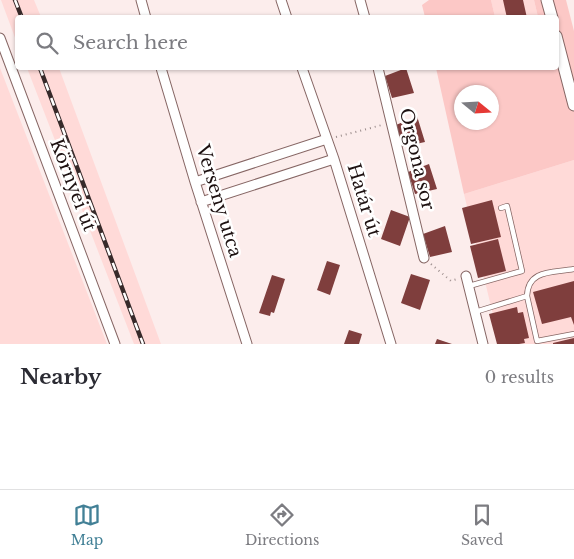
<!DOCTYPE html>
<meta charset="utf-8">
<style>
body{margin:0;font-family:"Libre Baskerville",serif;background:#f2f2f3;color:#2b2b33}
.compass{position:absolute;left:454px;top:85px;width:45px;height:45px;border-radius:50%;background:#fff;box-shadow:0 1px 4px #0004;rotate:108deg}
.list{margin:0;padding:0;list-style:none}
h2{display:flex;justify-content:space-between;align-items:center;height:65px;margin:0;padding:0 20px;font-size:21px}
h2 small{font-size:16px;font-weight:400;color:#7c7c81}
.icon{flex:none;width:28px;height:28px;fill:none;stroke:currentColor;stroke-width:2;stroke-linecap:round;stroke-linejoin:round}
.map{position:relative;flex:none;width:574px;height:344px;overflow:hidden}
.search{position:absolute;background:#fff;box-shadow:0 1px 4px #0004;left:15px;right:15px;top:15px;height:55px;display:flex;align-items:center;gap:12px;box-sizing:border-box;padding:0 18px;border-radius:5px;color:#7c7c81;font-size:19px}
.sheet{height:145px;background:#fff}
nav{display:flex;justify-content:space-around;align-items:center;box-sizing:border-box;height:70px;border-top:1px solid #e1e1e2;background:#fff;font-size:14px;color:#7c7c81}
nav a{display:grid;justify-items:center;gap:2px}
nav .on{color:#428096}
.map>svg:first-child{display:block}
.built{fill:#ffdad8}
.green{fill:#fcc8c6;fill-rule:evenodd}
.building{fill:#7f3e3d}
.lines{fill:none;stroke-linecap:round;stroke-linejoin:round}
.service-casing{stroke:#866664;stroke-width:6}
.minor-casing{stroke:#866664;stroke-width:11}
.secondary-casing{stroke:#866664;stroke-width:13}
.path{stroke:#9a8c8b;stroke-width:2;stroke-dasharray:1 4;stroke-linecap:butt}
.service{stroke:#fff;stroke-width:4.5}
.minor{stroke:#fff;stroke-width:9}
.secondary{stroke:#fff;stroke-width:11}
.rail-casing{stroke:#372a2a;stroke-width:4.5}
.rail{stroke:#fff;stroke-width:2.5;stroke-dasharray:8;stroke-linecap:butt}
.labels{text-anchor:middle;stroke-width:5;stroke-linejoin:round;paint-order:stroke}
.street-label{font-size:18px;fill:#1d1111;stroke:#fff}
</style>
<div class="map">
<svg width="574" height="344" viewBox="0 0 574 344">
<rect width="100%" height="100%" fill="#fcedec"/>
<path class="built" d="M 1,0 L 34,0 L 41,17 L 18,18 L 17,43 Z
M 491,0 L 534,0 L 538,17 L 495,17 Z
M 0,68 L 107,344 L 0,344 Z
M 27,68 L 59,68 L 161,344 L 134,344 Z
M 574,160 L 574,344 L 500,344 L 464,194 Z"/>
<path class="green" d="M 429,0 L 491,0 L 495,17 L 425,17 L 422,5 Z
M 534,0 L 566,0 L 574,31 L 574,160 L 464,194 L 436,68 L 556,68 L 556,18 L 538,17 ZM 462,92 L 492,92 L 492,122 L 462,122 Z"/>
<path class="building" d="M 503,0 L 523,0 L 527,18 L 507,18 Z
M 406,68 L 414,93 L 392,98 L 385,76 Z
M 417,116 L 425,142 L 402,147 L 396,125 Z
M 429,164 L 437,189 L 415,194 L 408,172 Z
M 492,200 L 501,237 L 471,244 L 462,208 Z
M 391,210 L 410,217 L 400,246 L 381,239 Z
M 445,226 L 452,252 L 430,257 L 423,234 Z
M 498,239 L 506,271 L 478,278 L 470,246 Z
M 327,261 L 340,265 L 330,295 L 317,290 Z
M 411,274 L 430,280 L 420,310 L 401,303 Z
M 272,275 L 285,279 L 274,313 L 271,312 L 270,316 L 259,313 Z
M 574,281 L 574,325 L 571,317 L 542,324 L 533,292 Z
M 517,307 L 518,313 L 523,312 L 529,338 L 524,339 L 525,343 L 519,344 L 497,344 L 489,314 Z
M 349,330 L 362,334 L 359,344 L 344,344 Z
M 574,338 L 574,344 L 553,344 L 553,343 Z
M 437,339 L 452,344 L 435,344 Z"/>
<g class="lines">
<g class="service-casing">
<path id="service" d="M 469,286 L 522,271 L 507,206 L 501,208
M 527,296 C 528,269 553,273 574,269
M 475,312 L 527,296 L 537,341 L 574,334"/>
</g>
<g class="minor-casing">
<path id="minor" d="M 141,0 L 146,18
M 281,0 L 287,18
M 360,0 L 365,18
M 0,38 L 115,344
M 161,68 L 195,182 L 247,344
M 302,68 L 334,159 L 391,344
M 378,68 L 424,258
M 195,182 L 327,139
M 201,202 L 334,159
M 466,276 L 483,344"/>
</g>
<g class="secondary-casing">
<path id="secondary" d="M 547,0 L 552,18
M 556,36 L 574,105"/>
</g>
<path class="path" d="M 336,137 L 382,125
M 431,264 L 451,281 L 457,279"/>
<use href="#service" class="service"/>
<use href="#minor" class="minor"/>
<use href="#secondary" class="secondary"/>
<g class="rail-casing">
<path id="rail" d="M 15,0 L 22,18
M 40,68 L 143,344"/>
</g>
<use href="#rail" class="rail"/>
</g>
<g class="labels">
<g class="street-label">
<text transform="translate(417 159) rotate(77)" y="6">Orgona sor</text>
<text transform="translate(73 185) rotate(69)" y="6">Környei út</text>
<text transform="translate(364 200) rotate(73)" y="6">Határ út</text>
<text transform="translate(219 201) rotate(73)" y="6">Verseny utca</text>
</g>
</g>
</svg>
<svg class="compass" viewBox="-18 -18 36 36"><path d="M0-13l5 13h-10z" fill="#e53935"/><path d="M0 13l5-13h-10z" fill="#7c7c81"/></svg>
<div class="search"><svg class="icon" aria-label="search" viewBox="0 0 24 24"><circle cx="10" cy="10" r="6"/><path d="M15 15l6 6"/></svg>Search here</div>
</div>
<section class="sheet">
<h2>Nearby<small>0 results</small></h2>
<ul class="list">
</ul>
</section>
<nav>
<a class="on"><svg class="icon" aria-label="map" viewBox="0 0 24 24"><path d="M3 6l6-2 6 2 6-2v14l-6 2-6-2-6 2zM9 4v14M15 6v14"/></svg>Map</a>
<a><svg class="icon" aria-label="directions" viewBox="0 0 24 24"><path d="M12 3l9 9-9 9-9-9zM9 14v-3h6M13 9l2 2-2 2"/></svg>Directions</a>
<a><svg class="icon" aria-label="saved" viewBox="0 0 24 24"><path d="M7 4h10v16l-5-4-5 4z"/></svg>Saved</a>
</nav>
